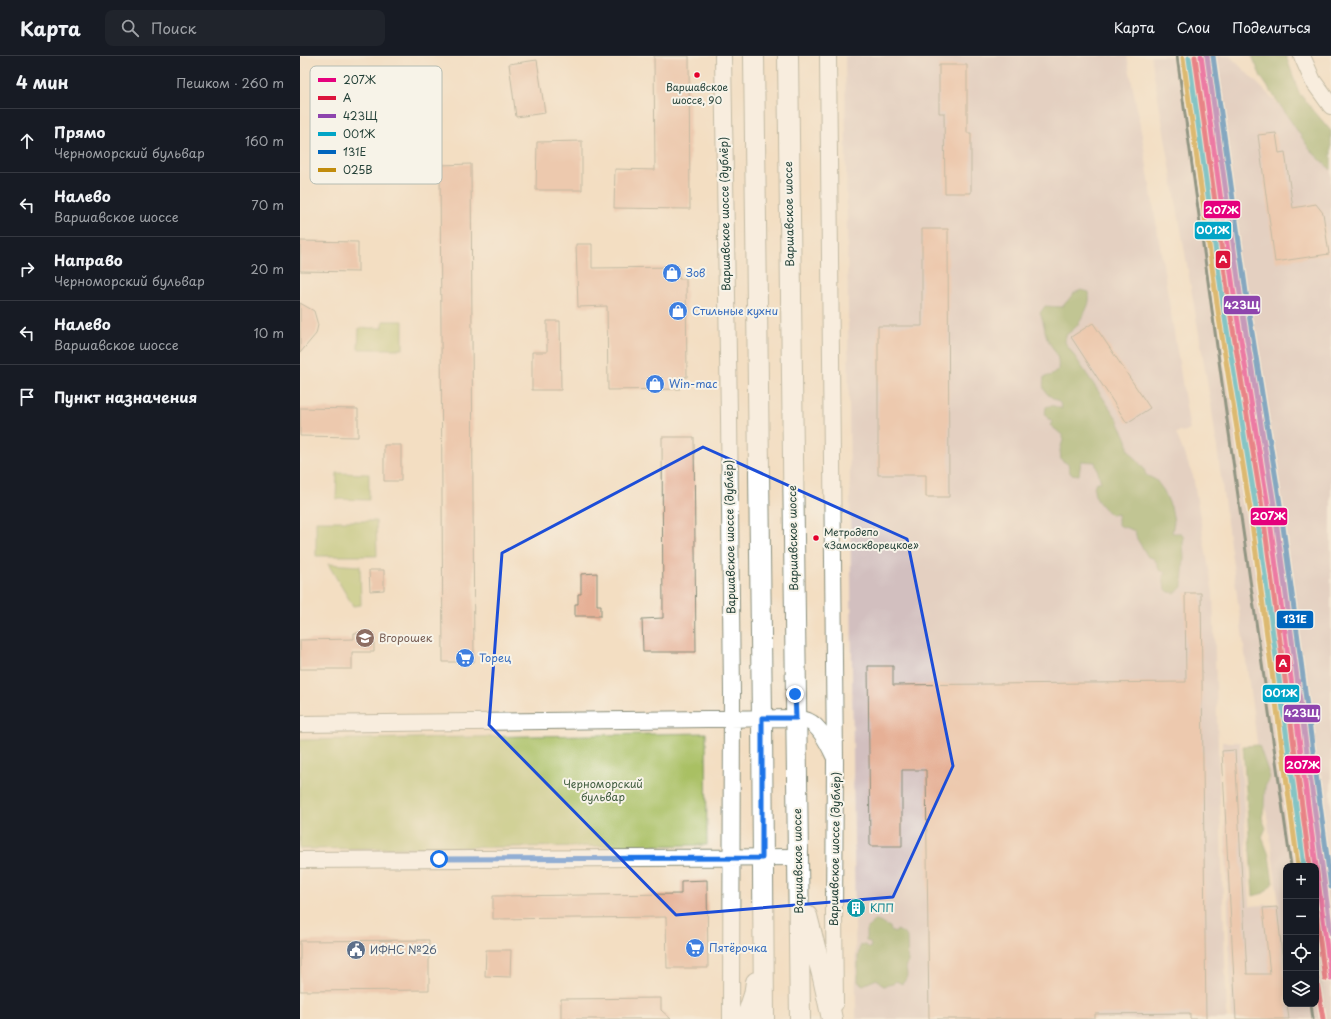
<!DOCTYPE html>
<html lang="ru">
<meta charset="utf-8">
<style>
body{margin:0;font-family:"Playpen Sans",sans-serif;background:#20242c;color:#f1f3f6}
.controls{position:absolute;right:12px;bottom:12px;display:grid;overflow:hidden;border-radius:8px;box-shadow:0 2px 10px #0003}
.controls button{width:36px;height:36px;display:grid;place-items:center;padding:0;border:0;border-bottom:1px solid #363941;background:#171b24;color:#f1f3f6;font:20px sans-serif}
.stop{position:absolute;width:12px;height:12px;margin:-9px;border:3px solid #1a73e8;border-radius:50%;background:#fff}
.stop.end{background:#1a73e8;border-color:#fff;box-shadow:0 1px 4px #0008}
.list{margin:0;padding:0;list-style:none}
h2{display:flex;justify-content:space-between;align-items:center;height:52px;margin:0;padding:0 16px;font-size:17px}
h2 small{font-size:13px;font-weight:400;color:#9ea1a6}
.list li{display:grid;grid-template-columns:26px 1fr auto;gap:12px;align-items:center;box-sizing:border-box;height:64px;padding:0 16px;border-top:1px solid #363941}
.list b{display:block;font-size:15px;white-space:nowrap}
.list p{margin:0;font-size:13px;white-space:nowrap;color:#9ea1a6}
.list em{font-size:13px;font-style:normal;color:#9ea1a6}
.icon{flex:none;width:22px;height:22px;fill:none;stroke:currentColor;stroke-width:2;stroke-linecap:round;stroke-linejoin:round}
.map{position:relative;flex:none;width:1031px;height:963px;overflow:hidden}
header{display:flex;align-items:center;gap:24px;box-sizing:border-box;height:56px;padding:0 20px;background:#171b24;border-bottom:1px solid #363941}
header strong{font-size:19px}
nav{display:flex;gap:22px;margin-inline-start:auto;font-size:14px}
.search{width:280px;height:36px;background:#20242c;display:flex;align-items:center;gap:10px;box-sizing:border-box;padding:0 14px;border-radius:8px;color:#9ea1a6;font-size:15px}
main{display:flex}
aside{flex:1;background:#171b24}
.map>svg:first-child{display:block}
.industrial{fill:#d2bfbf;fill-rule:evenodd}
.green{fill:#a9c064;stroke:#647e4c}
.forest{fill:#86a65a;stroke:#527247}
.building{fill:#e6b096}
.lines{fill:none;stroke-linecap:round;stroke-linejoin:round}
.minor-casing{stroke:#898e7b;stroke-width:18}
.major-casing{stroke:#898e7b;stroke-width:22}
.minor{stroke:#fff;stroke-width:16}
.major{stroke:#fff;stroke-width:20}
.rail{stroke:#1f3d34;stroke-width:3}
.rail-1-casing{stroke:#f7f3e8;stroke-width:8}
.rail-2-casing{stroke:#f7f3e8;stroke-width:8}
.rail-3-casing{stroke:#f7f3e8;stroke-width:8}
.rail-4-casing{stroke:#f7f3e8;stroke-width:8}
.rail-5-casing{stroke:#f7f3e8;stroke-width:8}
.rail-6-casing{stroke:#f7f3e8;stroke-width:8}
.rail-1{stroke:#e5007d;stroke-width:5}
.rail-2{stroke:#dc143c;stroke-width:5}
.rail-3{stroke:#8e44ad;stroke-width:5}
.rail-4{stroke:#02a4c6;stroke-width:5}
.rail-5{stroke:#0065bd;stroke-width:5}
.rail-6{stroke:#c18c0d;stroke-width:5}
.route{stroke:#1a73e8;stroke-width:5}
.marked{fill:none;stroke:#1d4ed8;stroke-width:3;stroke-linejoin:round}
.bus-dot{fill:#e4002b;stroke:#f7f3e8;stroke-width:1.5}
.labels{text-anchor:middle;stroke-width:4;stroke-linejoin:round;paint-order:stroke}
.bus-label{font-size:10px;fill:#1f3d34;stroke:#f7f3e8}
.street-label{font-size:11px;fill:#1f3d34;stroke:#f7f3e8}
.shop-label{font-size:11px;fill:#366cbe;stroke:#f7f3e8;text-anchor:start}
.education-label{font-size:11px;fill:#785e54;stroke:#f7f3e8;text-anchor:start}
.park-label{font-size:11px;fill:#425e40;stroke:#f7f3e8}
.culture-label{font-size:11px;fill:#0d838f;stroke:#f7f3e8;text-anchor:start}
.service-label{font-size:11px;fill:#4e5e75;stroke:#f7f3e8;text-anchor:start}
.key{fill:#f7f3e8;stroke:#b6bcb2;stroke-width:1}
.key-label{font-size:11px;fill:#1f3d34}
.line-badge{stroke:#f7f3e8;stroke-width:1.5}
.badge-label{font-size:11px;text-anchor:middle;font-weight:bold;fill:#fff}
</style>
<header>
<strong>Карта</strong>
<div class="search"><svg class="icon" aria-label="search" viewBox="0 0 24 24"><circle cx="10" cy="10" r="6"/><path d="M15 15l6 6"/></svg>Поиск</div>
<nav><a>Карта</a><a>Слои</a><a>Поделиться</a></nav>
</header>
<main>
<aside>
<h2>4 мин<small>Пешком · 260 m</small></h2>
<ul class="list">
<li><svg class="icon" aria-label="ahead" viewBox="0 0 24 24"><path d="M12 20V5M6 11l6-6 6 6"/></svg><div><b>Прямо</b><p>Черноморский бульвар</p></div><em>160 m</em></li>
<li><svg class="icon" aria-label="left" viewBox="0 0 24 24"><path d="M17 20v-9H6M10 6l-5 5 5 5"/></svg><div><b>Налево</b><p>Варшавское шоссе</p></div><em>70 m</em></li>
<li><svg class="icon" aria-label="right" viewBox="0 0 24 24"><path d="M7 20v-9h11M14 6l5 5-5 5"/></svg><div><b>Направо</b><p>Черноморский бульвар</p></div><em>20 m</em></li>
<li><svg class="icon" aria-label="left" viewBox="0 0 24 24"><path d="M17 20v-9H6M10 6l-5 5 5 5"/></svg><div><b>Налево</b><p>Варшавское шоссе</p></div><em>10 m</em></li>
<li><svg class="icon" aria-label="arrive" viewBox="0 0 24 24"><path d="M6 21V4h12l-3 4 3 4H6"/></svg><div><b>Пункт назначения</b></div></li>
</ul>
</aside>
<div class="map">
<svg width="1031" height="963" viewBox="0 0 1031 963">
<rect width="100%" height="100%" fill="#f7f3e8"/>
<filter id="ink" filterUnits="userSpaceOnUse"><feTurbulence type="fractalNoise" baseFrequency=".025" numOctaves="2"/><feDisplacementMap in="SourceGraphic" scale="8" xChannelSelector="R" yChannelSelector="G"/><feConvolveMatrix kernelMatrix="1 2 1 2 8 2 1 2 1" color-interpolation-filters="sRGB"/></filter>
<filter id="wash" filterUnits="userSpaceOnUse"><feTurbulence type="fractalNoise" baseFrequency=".012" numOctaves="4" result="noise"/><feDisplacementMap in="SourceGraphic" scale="16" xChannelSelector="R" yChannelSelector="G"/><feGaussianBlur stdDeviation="0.9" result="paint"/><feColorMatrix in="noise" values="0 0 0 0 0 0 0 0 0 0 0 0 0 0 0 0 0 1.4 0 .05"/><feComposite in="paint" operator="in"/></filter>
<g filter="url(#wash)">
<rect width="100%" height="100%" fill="#f3dec2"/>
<path class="industrial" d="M 545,0 L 827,0 L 842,80 L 890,374 L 876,377 L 893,420 L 913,537 L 927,963 L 556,963 Z
M 851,0 L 930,0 L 1031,101 L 1031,963 L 932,963 L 922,686 L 940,686 L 950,850 L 979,848 L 911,348 ZM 986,810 L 1016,810 L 1016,948 L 986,948 Z"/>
<path class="green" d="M 83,265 L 103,265 L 103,293 L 58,293 L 59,272 L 83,272 Z
M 37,417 L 69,418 L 69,444 L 36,443 Z
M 16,465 L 76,465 L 77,500 L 16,500 Z
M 28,508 L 60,510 L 61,549 L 53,550 Z
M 406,677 L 407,789 L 0,793 L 0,684 Z"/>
<path class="forest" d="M 952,0 L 986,0 L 999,37 L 1031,75 L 1031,114 L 1011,95 L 961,21 Z
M 781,234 L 789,236 C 790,248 788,250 783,260 C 778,270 776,272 766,279 L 765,286 L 818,364 C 821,375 829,381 828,393 L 844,413 L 846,419 L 856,424 L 864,435 L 871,451 L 874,465 L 872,477 L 881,477 L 884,482 L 883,487 L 884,501 L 882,531 L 875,537 L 869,536 L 865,533 L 863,520 L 867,517 L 859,514 L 857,507 L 853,502 L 848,501 L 837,483 L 835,475 L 818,469 L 818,458 L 811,459 C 802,451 789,439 796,426 L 801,426 L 795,406 L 781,405 L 779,419 L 771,418 L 769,414 L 768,408 L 761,404 L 760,394 L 763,384 L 762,379 L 750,369 L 752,366 L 745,358 L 746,351 C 753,348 756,351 762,353 L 760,347 C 749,338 741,339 744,321 L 752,319 L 758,314 C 760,298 753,295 747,282 C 744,274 744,265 740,257 L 745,250 L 762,251 L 774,237 Z
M 959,689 L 970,721 L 965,731 L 964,752 L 962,762 L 966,772 L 962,781 L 969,799 L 973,827 L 964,837 L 953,840 L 943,690 Z
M 575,864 L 590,871 L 591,875 L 595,877 L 597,874 L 605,878 L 607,881 L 608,906 L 605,911 C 608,918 608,922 602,928 L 596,925 L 593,928 L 583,930 L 577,923 L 563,929 L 558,926 L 558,900 L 560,889 L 565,889 L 569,892 L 571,891 L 570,886 L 566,885 L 566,874 C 570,871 571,867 575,864 Z"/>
<g id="blocks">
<path class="building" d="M 354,0 L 389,0 L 390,153 L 314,152 L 315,113 L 355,114 Z
M 237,4 L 245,57 L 216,61 L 209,8 Z
M 639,9 L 667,9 L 667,77 L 671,77 L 671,137 L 645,137 L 644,57 L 639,57 Z
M 976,77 L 979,97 L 985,96 L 993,152 L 1016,148 L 1023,157 L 1029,198 L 975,206 L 958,79 Z
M 282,85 L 282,134 L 236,134 L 237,86 Z
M 171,108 L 174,606 L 143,606 L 140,109 Z
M 622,173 L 648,173 L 649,441 L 626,441 L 626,419 L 578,419 L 578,270 L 622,270 Z
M 0,185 L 58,186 L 58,216 L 0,215 Z
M 276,188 L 292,188 L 292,212 L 379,211 L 379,223 L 386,223 L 387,321 L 380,321 L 380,333 L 308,334 L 307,250 L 278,251 Z
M 0,247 L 14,255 L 18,269 L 16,278 L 0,297 Z
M 247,265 L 260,265 L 261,334 L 232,334 L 232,296 L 247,296 Z
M 793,267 L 850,352 L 827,367 L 771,281 Z
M 0,352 L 58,353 L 58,381 L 0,380 Z
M 362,381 L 394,381 L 396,596 L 343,596 L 342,563 L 363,562 Z
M 84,389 L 101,389 L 101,425 L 84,425 Z
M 69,514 L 84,514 L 84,534 L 70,535 Z
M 297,517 L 297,549 L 301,549 L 301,560 L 275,560 L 275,548 L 278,548 L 278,538 L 281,538 L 281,518 Z
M 885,537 L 901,537 L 906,963 L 890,963 L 890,957 L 795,958 L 795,963 L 629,963 L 626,714 L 602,714 L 602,790 L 570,790 L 568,610 L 593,610 L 593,629 L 886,626 Z
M 54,577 L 74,577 L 74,596 L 52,596 L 52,613 L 0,613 L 0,584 L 54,583 Z
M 935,694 L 947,918 L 970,918 L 963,852 L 977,851 L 986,935 L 986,948 L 987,948 L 989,963 L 936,963 L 922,695 Z
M 407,824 L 408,912 L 367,912 L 366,861 L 193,863 L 193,840 L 381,838 L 381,825 Z
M 129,884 L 129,934 L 0,935 L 0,885 Z
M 186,894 L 211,894 L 210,921 L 185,920 Z
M 361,942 L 361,954 L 371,963 L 261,963 L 261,943 Z"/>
</g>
</g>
<g filter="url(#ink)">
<use href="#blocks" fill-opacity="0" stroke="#898e7b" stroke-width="1"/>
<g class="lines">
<g class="minor-casing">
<path id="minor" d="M 423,0 L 429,360 L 432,638 L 431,963
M 528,0 L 535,706 L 534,855 L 535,948
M 1002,0 L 1013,25 L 1031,50
M 0,668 L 495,662 C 499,663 504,663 508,665 C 520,670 529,689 534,700
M 0,804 L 498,801"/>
</g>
<g class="major-casing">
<path id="major" d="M 454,0 L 462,662 L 464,963
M 488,0 L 500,963
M 507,860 L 523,922 L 532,963
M 446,963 L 454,939 L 456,926"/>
</g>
<use href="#minor" class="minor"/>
<use href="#major" class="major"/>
<path class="rail" d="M 877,0 L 927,363 L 991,810
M 1011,948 L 1013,963"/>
<g class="rail-1-casing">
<path id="rail-1" d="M 901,0 L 937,260 L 968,450 L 1031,922"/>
</g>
<g class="rail-2-casing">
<path id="rail-2" d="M 895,1 L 931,261 L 962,451 L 1010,810
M 1016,855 L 1025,923
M 1016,920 L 1023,963"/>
</g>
<g class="rail-3-casing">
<path id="rail-3" d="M 907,0 L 943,259 L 974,449 L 1031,877"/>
</g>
<g class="rail-4-casing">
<path id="rail-4" d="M 889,2 L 925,262 L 956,452 L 1004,810"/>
</g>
<g class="rail-5-casing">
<path id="rail-5" d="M 913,0 L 949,258 L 980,448 L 1031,831"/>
</g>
<g class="rail-6-casing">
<path id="rail-6" d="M 883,2 L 919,262 L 950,453 L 998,810"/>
</g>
<use href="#rail-1" class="rail-1"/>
<use href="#rail-2" class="rail-2"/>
<use href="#rail-3" class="rail-3"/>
<use href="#rail-4" class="rail-4"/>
<use href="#rail-5" class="rail-5"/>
<use href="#rail-6" class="rail-6"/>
</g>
</g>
<g class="lines" filter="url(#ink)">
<path class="route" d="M 139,803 L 462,802 L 462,662 L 496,662 L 495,638"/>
</g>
<path d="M0 0H1031V963H0ZM 403,391 L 607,483 L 653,710 L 593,841 L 376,859 L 189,669 L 202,497 Z" fill="#f3dec2" fill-opacity=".55" fill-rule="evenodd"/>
<path class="marked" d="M 403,391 L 607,483 L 653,710 L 593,841 L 376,859 L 189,669 L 202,497 Z"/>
<defs>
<g id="shop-disc" transform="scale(1)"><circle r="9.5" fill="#3f7fe0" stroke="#f7f3e8"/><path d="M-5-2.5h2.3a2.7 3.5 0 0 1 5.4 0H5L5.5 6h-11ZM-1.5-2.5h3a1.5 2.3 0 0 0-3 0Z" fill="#fff"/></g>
<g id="school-disc" transform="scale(1)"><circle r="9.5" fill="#8d6e63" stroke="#f7f3e8"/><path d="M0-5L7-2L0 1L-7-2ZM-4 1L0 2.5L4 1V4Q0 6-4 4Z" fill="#fff"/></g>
<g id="supermarket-disc" transform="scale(1)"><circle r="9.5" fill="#3f7fe0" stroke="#f7f3e8"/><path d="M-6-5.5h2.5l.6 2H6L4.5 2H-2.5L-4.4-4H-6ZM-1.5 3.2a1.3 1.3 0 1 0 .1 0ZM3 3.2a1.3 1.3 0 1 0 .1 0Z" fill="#fff"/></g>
<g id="building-disc" transform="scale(1)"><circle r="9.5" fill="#0f9aa8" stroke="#f7f3e8"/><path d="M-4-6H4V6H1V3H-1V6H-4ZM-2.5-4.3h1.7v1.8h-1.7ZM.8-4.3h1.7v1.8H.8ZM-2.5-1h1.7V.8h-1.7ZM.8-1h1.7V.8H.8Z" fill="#fff"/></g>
<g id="civic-disc" transform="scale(1)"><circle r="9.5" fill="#5c6f8a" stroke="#f7f3e8"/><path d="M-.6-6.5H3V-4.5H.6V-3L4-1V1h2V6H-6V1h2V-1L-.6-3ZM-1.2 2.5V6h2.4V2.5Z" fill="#fff"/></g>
</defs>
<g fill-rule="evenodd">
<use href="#shop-disc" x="372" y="217"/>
<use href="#shop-disc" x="378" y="255"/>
<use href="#shop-disc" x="355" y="328"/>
<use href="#school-disc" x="65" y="582"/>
<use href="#supermarket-disc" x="165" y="602"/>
<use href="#building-disc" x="556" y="852"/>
<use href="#supermarket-disc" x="395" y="892"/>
<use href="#civic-disc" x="56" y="894"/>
</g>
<g class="bus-dot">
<circle cx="397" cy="19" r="3.5"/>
<circle cx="516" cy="482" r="3.5"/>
</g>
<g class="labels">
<g class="bus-label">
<text x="397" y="35">Варшавское<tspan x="397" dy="13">шоссе, 90</tspan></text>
<text x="524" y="480" text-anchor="start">Метродепо<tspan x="524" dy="13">«Замоскворецкое»</tspan></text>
</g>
<g class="street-label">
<text transform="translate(425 158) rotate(-91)" y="4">Варшавское шоссе (дублёр)</text>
<text transform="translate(489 158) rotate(-91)" y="4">Варшавское шоссе</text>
<text transform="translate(430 481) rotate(-91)" y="4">Варшавское шоссе (дублёр)</text>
<text transform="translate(493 482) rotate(-91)" y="4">Варшавское шоссе</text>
<text transform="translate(535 793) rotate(-89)" y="4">Варшавское шоссе (дублёр)</text>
<text transform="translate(498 805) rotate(-91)" y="4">Варшавское шоссе</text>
</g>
<g class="shop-label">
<text x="386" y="221">Зов</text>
<text x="392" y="259">Стильные кухни</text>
<text x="369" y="332">Win-mac</text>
<text x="179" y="606">Торец</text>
<text x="409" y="896">Пятёрочка</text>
</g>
<g class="education-label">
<text x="79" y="586">Вгорошек</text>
</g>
<g class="park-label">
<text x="303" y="732">Черноморский<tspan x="303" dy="13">бульвар</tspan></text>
</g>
<g class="culture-label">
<text x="570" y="856">КПП</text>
</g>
<g class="service-label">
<text x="70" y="898">ИФНС №26</text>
</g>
</g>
<rect x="10" y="10" width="132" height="118" rx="6" class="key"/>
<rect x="18" y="22" width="18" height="4" fill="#e5007d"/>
<rect x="18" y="40" width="18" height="4" fill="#dc143c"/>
<rect x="18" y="58" width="18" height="4" fill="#8e44ad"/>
<rect x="18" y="76" width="18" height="4" fill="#02a4c6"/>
<rect x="18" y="94" width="18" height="4" fill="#0065bd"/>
<rect x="18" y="112" width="18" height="4" fill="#c18c0d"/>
<g class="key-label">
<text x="43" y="28">207Ж</text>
<text x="43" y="46">A</text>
<text x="43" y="64">423Щ</text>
<text x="43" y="82">001Ж</text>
<text x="43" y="100">131Е</text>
<text x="43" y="118">025В</text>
</g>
<g class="line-badge">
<rect x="903" y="144" width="38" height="19" rx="4" fill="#e5007d"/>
<rect x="894" y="165" width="38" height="19" rx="4" fill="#02a4c6"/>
<rect x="915" y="194" width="16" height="19" rx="4" fill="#dc143c"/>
<rect x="923" y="239" width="38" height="20" rx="4" fill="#8e44ad"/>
<rect x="950" y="451" width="38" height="19" rx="4" fill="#e5007d"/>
<rect x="976" y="554" width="38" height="19" rx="4" fill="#0065bd"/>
<rect x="975" y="598" width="16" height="19" rx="4" fill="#dc143c"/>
<rect x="962" y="628" width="38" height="19" rx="4" fill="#02a4c6"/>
<rect x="983" y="648" width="38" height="19" rx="4" fill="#8e44ad"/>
<rect x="984" y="699" width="37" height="19" rx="4" fill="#e5007d"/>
</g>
<g class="badge-label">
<text x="922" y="158">207Ж</text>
<text x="913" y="178">001Ж</text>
<text x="923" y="207">A</text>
<text x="942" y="253">423Щ</text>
<text x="969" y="464">207Ж</text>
<text x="995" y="567">131Е</text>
<text x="983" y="611">A</text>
<text x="981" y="641">001Ж</text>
<text x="1002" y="661">423Щ</text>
<text x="1003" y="713">207Ж</text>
</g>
</svg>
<div class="controls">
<button>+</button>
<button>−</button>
<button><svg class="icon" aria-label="locate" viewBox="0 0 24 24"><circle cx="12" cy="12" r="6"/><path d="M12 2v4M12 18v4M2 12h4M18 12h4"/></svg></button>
<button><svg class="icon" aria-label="layers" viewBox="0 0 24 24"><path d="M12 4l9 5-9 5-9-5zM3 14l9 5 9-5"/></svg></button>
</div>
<div class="stop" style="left:139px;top:803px"></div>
<div class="stop end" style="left:495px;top:638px"></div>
</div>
</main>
